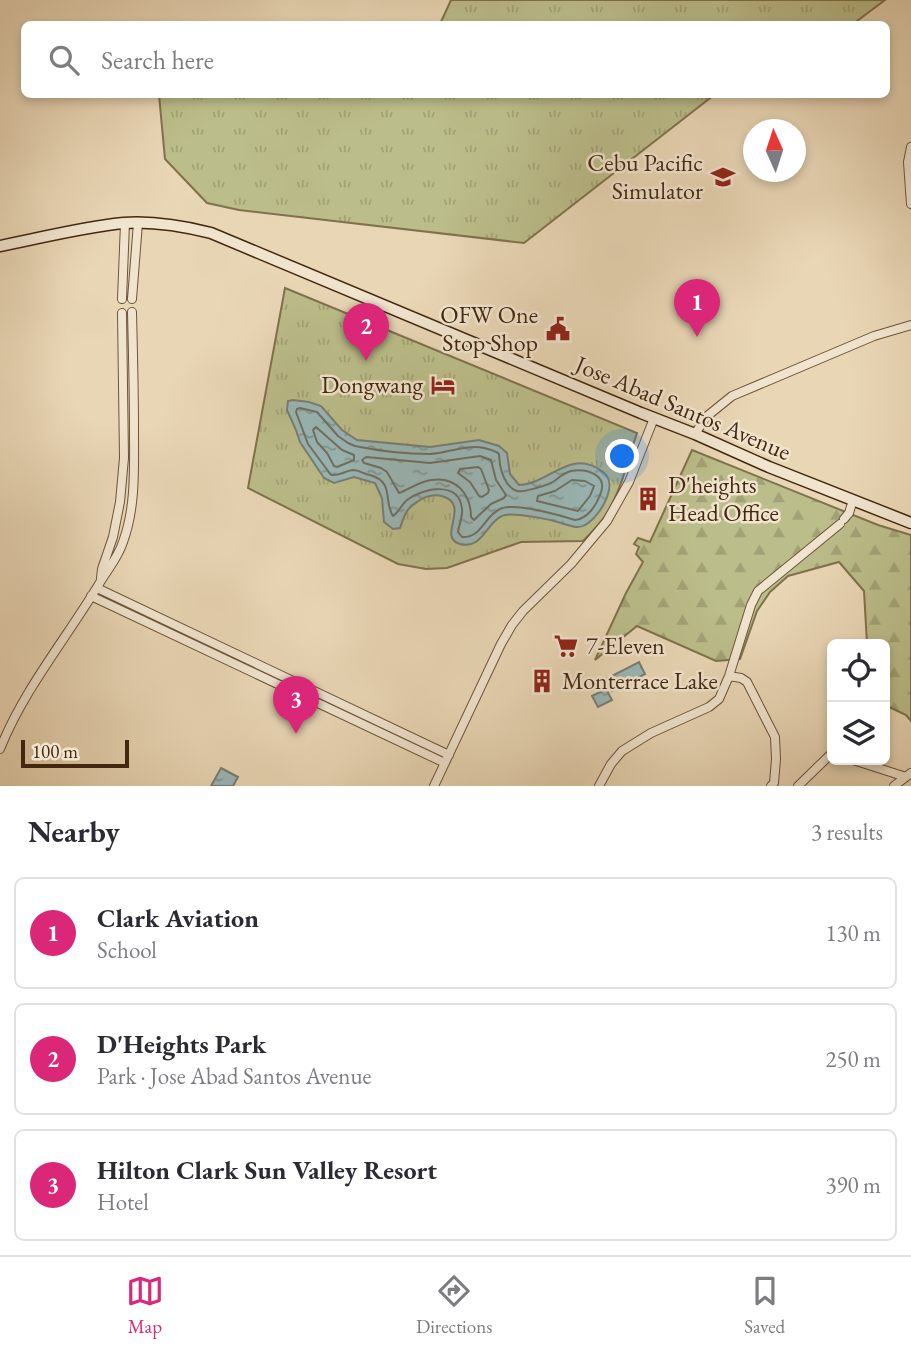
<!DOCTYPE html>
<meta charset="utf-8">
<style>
body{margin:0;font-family:"EB Garamond",serif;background:#f7f7f7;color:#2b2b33}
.controls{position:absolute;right:21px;bottom:21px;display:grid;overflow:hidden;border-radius:10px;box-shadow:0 4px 10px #0003}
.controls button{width:63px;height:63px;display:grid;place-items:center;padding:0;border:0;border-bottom:2px solid #e1e1e2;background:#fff;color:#2b2b33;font:35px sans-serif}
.compass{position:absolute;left:743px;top:119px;width:63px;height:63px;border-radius:50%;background:#fff;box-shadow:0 4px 10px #0003;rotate:357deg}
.scale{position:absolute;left:21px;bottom:18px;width:108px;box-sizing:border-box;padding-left:7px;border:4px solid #43280f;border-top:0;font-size:19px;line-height:24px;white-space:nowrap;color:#43280f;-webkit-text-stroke:5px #f1e4cf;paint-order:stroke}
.you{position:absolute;left:623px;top:457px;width:24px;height:24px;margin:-18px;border:5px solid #fff;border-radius:50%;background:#1a73e8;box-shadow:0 0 0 10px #1a73e833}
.badge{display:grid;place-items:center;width:46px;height:46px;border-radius:50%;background:#db2777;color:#fff;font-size:23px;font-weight:700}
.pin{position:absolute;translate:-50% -58px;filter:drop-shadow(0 2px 4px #0008)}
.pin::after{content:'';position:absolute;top:37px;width:24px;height:21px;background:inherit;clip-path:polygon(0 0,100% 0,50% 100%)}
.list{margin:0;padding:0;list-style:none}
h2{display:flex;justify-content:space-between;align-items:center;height:91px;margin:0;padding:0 28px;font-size:30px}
h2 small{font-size:23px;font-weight:400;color:#7c7c81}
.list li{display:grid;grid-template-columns:46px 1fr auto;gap:21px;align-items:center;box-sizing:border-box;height:112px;margin:0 14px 14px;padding:0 14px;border:2px solid #e1e1e2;border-radius:10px}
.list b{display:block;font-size:26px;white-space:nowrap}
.list p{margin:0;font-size:23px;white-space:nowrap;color:#7c7c81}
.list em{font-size:23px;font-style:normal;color:#7c7c81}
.icon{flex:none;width:38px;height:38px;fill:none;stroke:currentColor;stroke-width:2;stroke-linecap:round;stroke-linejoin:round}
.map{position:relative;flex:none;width:911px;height:786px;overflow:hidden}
.search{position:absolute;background:#fff;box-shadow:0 4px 10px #0003;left:21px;right:21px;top:21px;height:77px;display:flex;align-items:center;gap:18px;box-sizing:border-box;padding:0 24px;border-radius:10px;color:#7c7c81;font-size:26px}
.sheet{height:469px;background:#fff}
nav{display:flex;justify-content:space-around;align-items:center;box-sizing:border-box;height:98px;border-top:2px solid #e1e1e2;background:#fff;font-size:19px;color:#7c7c81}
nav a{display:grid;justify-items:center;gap:4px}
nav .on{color:#db2777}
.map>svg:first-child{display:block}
.grass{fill:url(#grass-tufts);stroke:#7f724c;stroke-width:2}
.forest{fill:url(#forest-firs);stroke:#7f724c;stroke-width:2}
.water{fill:url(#water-ripples);stroke:#777e74;stroke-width:2}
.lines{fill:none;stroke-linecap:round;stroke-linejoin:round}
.shore{stroke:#6e7063;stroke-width:2}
.street-casing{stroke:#6c5438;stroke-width:10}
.secondary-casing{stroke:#43280f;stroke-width:13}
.street{stroke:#f1e4cf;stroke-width:8}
.secondary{stroke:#f1e4cf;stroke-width:10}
.labels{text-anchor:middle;stroke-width:5;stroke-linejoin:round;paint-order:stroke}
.poi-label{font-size:24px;fill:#43280f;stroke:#f1e4cf;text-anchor:end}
.street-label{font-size:24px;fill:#43280f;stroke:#f1e4cf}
</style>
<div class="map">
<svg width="911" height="786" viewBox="0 0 911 786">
<defs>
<pattern id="grass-tufts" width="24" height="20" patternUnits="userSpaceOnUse" patternTransform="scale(1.75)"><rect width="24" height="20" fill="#bbbd8a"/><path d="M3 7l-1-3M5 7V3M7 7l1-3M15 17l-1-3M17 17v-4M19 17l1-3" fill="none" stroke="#a2a276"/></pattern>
<pattern id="forest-firs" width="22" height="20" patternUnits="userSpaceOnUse" patternTransform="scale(1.75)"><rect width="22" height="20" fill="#bbbd8a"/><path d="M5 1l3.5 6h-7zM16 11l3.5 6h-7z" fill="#a2a276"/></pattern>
<pattern id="water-ripples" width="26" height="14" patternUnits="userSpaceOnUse" patternTransform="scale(1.75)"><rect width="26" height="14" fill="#9ab7b7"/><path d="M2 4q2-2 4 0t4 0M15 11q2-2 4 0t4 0" fill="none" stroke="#7f9593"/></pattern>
</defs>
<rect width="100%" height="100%" fill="#e9d6b5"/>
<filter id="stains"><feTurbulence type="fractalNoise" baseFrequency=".00286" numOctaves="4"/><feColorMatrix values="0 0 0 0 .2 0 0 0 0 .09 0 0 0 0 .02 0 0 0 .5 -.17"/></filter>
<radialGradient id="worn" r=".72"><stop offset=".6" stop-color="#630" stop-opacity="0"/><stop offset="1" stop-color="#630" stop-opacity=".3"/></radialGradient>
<path class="grass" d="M 451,0 L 885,0 L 853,24 L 440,24 Z
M 159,95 L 159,94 L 714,95 L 524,243 L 239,210 L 207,203 L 165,159 Z
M 285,288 L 637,433 C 628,460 621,492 605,516 C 599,525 591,533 583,541 L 521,542 L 447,568 L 426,569 L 398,564 L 248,488 Z"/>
<path class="forest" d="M 692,450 L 878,525 L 911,535 L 911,721 L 906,715 L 885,705 L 885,644 L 867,644 L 864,591 L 839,562 L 788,576 L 770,592 L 757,611 L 740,659 L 716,661 L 637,626 L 595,660 L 626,593 L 643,562 L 636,554 L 639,547 L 634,544 L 638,538 L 650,542 Z"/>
<path class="water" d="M 293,400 L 309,402 L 321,406 L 342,430 L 357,440 L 430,447 L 479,440 L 499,446 L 507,453 L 510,474 L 519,485 C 550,484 570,447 603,472 C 620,484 599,518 585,525 C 578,529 571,526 564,524 C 553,520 511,511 502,516 C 486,523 482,550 460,544 C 436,537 472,505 442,496 C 433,494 424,497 417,502 C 406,508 404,517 400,528 L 393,529 L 384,522 L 382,498 L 375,483 L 354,477 L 334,483 L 324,478 L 300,442 L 296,430 L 287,410 L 288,401 Z
M 639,662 L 645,674 L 612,691 L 606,679 Z
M 606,689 L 612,700 L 598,707 L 592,696 Z
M 221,768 L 238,777 L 233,786 L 211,786 Z"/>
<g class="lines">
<path class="shore" d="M 300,408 L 317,412 L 338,436 L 348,443 L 355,446 C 379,451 406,454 430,454 C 448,453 467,444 484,448 C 487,449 497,451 499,454 C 499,455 500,464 500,465 C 502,474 507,488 517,491 C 522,493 548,485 553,482 C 559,478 563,473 571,471 C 587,468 609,475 600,495 C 596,506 587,519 575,520 C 559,515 514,502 500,509 C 484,516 482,538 462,537 L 458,532 C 459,524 463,517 462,509 C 459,480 423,488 407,500 C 401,505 399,512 393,516 C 383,501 395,482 370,475 C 364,474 359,470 353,470 C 344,471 340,476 331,475 L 308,444 L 296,412 L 297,409 Z
M 316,427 L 342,450 L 354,455 L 354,460 L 337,467 L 334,466 L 327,453 L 317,442 L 313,430 Z
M 480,456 L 491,460 L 496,480 L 506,495 L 504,498 L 491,504 L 474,520 L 471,517 C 471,494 456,476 431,480 C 419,482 409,489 399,493 L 387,472 L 381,468 L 364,463 L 362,460 L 366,457 L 430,463 Z
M 478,467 L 481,469 L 489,490 L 488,493 L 482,497 L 479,496 L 470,482 L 458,473 L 460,469 Z
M 572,480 L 585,481 L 594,486 L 590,496 L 578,511 L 537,501 L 538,496 L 555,491 Z"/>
<g class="street-casing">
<path id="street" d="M 911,147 L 908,162 L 911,204
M 122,299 L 125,223
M 132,299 L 138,223
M 695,434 L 706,417 L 732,396 L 874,336 L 911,325
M 844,519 L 849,513 L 853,500
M 101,578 L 102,569 L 113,537 L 120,502 L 124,458 L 122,313
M 97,588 L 449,755
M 91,596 L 445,763
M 729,676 L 741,678 L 747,682 L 775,737 L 776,759 L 774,783 L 771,786
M 0,749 C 24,689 66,639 99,584 C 107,570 118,558 123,542 C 136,507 134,467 134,430 C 134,391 133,352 132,312
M 853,760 L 906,777
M 434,786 L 501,644 L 512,625 L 523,611 L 571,564 L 607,521 L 629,482 L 654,418
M 599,786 L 611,764 L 622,751 L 651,733 L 709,707 L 719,699 L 729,676 L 751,605 L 758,591 L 840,524
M 798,786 L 832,753
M 894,786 L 911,773"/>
</g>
<g class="secondary-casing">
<path id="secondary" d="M 0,246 C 41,238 82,227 124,223 C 153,221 183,226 211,233 L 641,413 L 695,434 L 769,467 L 911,523"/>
</g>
<use href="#street" class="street"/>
<use href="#secondary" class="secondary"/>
</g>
<defs>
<g id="school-bare" transform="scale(1.89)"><path d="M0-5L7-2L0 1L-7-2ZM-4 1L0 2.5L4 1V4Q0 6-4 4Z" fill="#8f2418" stroke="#f1e4cf" stroke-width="2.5" paint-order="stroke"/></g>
<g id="civic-bare" transform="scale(1.89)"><path d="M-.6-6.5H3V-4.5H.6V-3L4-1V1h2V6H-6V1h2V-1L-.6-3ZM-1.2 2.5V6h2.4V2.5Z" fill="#8f2418" stroke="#f1e4cf" stroke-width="2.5" paint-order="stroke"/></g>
<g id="hotel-bare" transform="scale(1.89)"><path d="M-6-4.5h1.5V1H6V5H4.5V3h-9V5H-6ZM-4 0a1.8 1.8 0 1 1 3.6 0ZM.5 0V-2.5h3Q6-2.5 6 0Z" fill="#8f2418" stroke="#f1e4cf" stroke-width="2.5" paint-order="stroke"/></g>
<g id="building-bare" transform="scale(1.89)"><path d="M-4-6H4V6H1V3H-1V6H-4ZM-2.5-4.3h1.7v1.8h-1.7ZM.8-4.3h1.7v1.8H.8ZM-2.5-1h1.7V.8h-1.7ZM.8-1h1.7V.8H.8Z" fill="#8f2418" stroke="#f1e4cf" stroke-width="2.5" paint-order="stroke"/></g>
<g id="supermarket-bare" transform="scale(1.89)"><path d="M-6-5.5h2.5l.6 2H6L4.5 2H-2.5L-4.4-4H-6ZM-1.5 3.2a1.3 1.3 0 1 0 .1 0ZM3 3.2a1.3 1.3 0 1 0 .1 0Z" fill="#8f2418" stroke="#f1e4cf" stroke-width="2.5" paint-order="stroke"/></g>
</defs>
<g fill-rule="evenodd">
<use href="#school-bare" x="723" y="177"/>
<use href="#civic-bare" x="558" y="329"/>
<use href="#hotel-bare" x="443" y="385"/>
<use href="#building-bare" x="648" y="499"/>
<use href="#supermarket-bare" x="566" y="646"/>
<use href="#building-bare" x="542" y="681"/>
</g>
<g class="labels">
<g class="poi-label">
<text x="703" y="171">Cebu Pacific<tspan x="703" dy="28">Simulator</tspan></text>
<text x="538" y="323">OFW One<tspan x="538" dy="28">Stop Shop</tspan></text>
<text x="423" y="393">Dongwang</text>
<text x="668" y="493" text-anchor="start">D'heights<tspan x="668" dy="28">Head Office</tspan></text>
<text x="586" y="654" text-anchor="start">7-Eleven</text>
<text x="562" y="689" text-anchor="start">Monterrace Lake</text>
</g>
<g class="street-label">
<text transform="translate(683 408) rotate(23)" y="8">Jose Abad Santos Avenue</text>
</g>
</g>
<rect width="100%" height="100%" filter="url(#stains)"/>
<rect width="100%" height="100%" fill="url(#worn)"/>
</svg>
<div class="controls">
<button><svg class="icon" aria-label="locate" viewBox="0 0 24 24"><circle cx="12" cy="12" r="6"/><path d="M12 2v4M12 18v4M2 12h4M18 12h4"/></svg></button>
<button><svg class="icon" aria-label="layers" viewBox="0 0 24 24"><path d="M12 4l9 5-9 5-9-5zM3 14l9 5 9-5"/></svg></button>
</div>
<svg class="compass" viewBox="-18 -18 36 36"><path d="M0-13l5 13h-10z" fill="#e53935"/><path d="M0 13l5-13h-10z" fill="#7c7c81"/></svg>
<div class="scale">100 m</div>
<div class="you"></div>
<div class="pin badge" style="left:697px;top:337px">1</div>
<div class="pin badge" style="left:366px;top:361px">2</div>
<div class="pin badge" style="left:296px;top:734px">3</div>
<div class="search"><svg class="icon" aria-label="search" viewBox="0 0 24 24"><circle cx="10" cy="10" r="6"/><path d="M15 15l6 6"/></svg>Search here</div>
</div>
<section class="sheet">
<h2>Nearby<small>3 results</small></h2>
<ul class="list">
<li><span class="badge">1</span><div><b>Clark Aviation</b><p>School</p></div><em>130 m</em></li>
<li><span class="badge">2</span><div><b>D'Heights Park</b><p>Park · Jose Abad Santos Avenue</p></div><em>250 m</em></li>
<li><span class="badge">3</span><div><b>Hilton Clark Sun Valley Resort</b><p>Hotel</p></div><em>390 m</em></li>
</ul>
</section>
<nav>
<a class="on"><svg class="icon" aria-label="map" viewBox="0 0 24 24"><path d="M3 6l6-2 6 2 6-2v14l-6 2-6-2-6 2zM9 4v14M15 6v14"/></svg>Map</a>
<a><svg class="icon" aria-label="directions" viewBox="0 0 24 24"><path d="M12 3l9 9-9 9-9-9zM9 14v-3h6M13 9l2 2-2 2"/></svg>Directions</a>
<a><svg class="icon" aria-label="saved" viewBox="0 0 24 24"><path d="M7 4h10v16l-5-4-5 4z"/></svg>Saved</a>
</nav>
